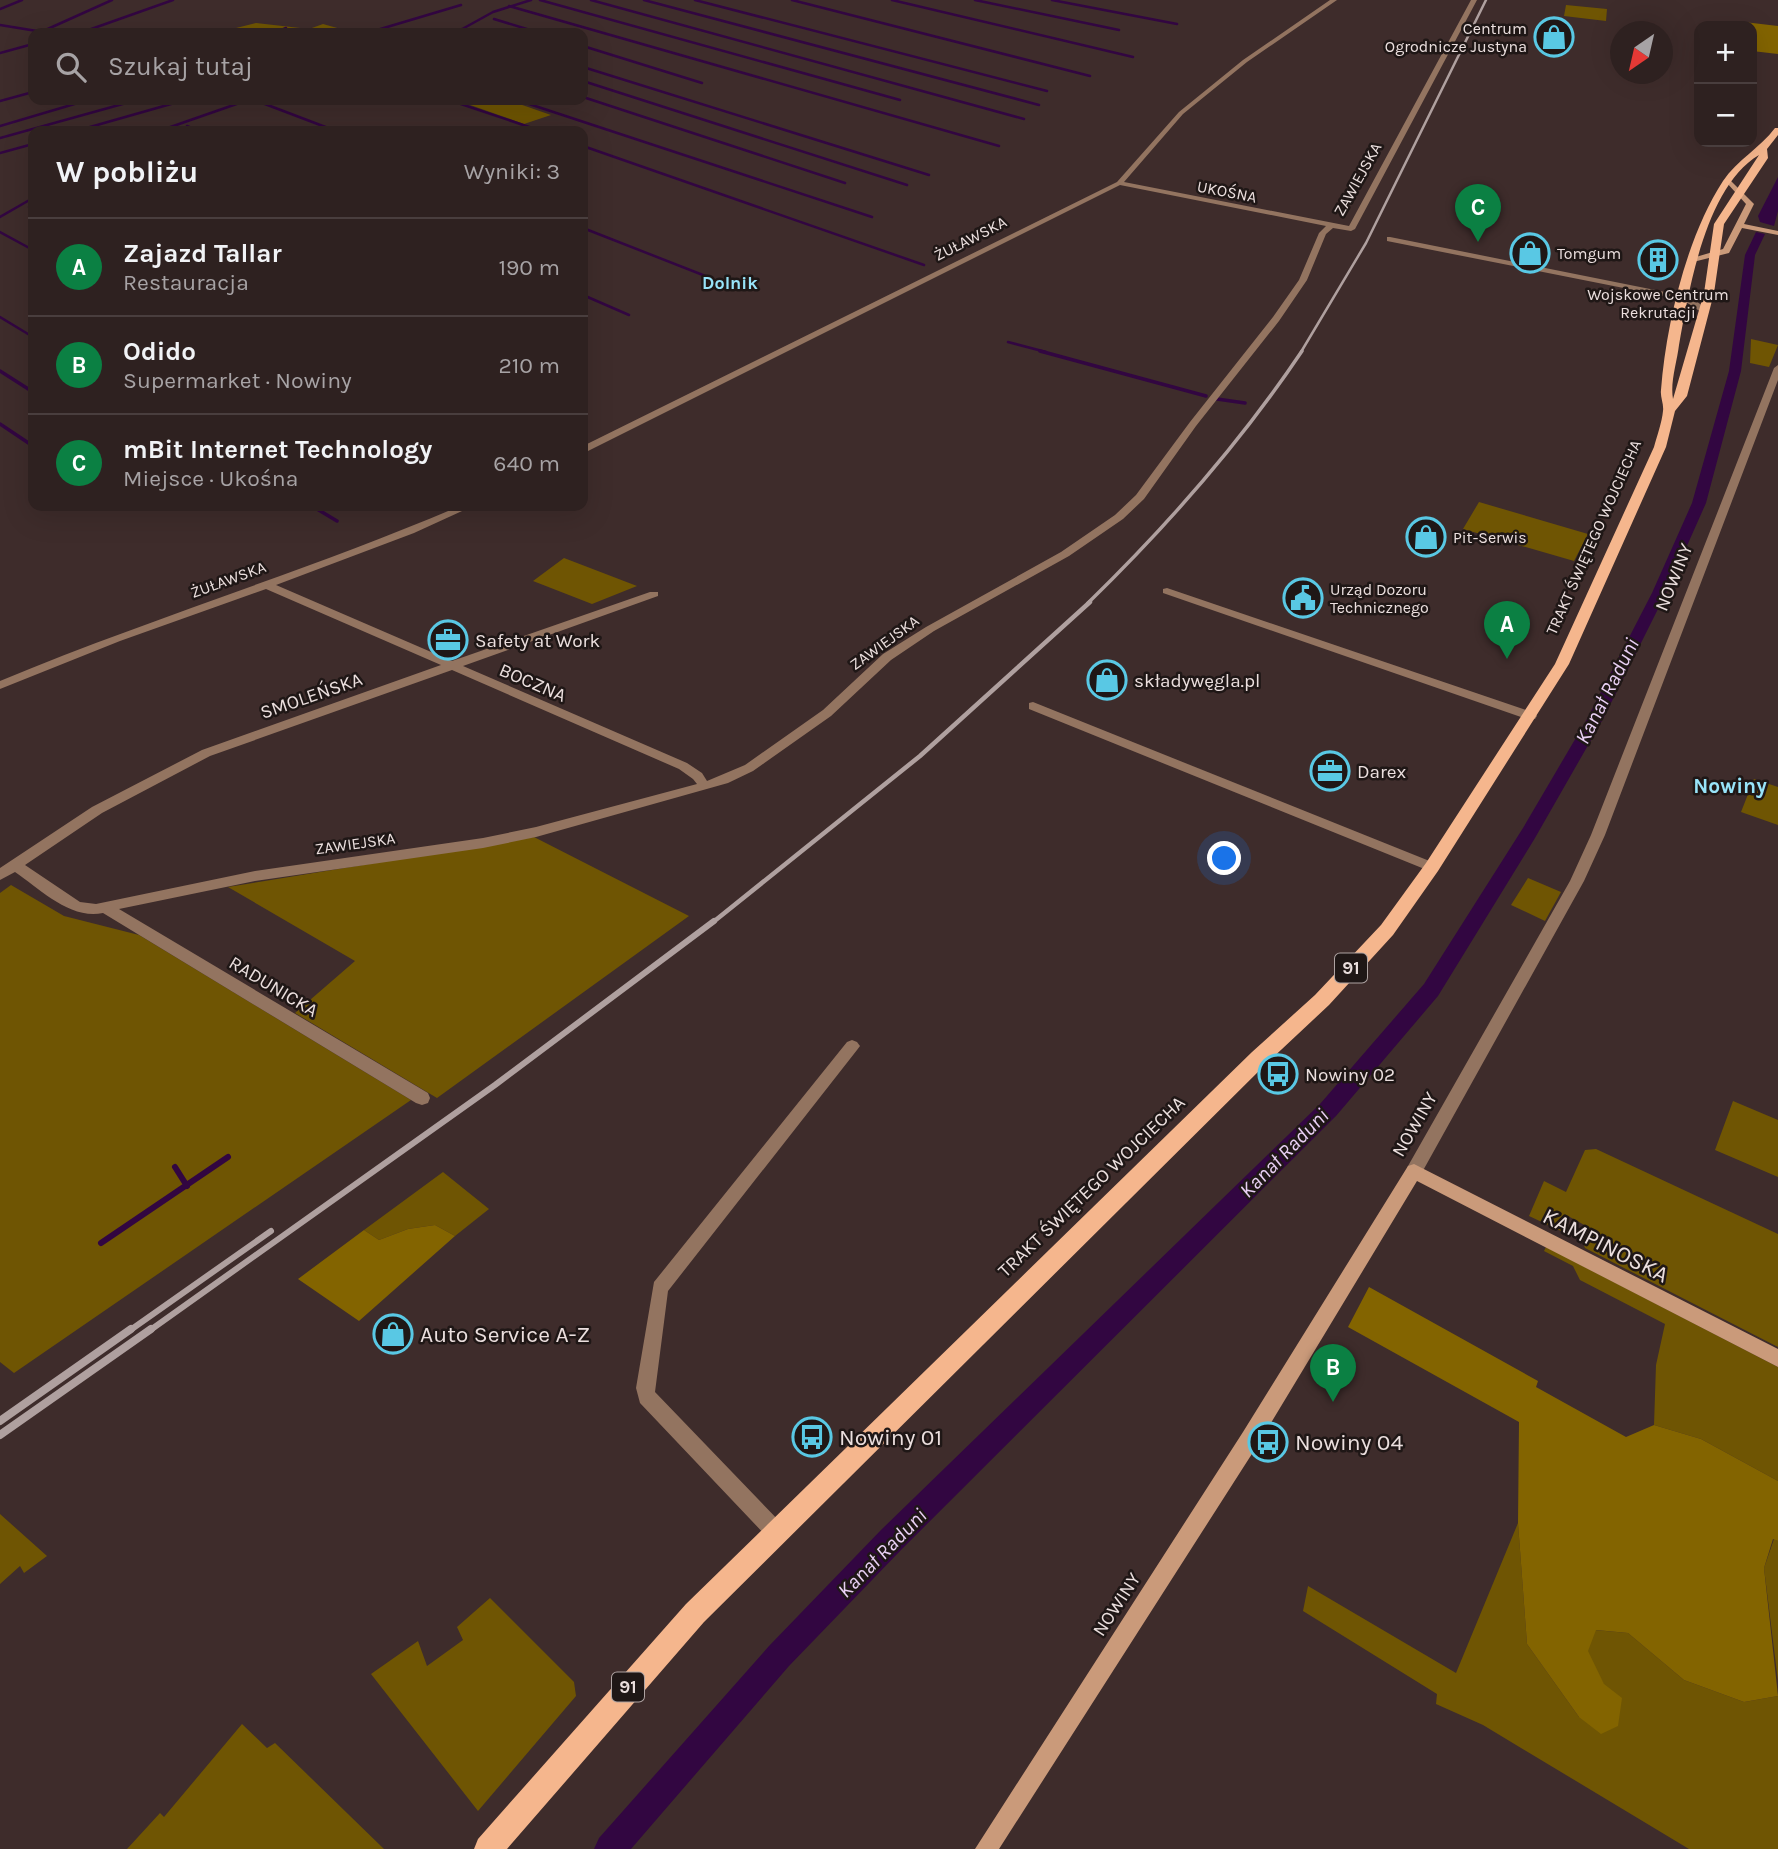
<!DOCTYPE html>
<html lang="pl">
<meta charset="utf-8">
<style>
body{margin:0;font-family:Karla,sans-serif;background:#362929;color:#f1f3f6}
.controls{position:absolute;right:21px;top:21px;display:grid;overflow:hidden;border-radius:14px;box-shadow:0 7px 28px #0002}
.controls button{width:63px;height:63px;display:grid;place-items:center;padding:0;border:0;border-bottom:2px solid #493e3e;background:#2e2120;color:#f1f3f6;font:35px sans-serif}
.compass{position:absolute;left:1610px;top:21px;width:63px;height:63px;border-radius:50%;background:#2e2120;box-shadow:0 7px 28px #0002;rotate:214deg}
.you{position:absolute;left:1225px;top:859px;width:24px;height:24px;margin:-18px;border:5px solid #fff;border-radius:50%;background:#1a73e8;box-shadow:0 0 0 10px #1a73e833}
.badge{display:grid;place-items:center;width:46px;height:46px;border-radius:50%;background:#0b8043;color:#fff;font-size:23px;font-weight:700}
.pin{position:absolute;translate:-50% -58px;filter:drop-shadow(0 2px 4px #0008)}
.pin::after{content:'';position:absolute;top:37px;width:24px;height:21px;background:inherit;clip-path:polygon(0 0,100% 0,50% 100%)}
.list{margin:0;padding:0;list-style:none}
h2{display:flex;justify-content:space-between;align-items:center;height:91px;margin:0;padding:0 28px;font-size:30px}
h2 small{font-size:23px;font-weight:400;color:#a7a3a5}
.list li{display:grid;grid-template-columns:46px 1fr auto;gap:21px;align-items:center;box-sizing:border-box;height:98px;padding:0 28px;border-top:2px solid #493e3e}
.list b{display:block;font-size:26px;white-space:nowrap}
.list p{margin:0;font-size:23px;white-space:nowrap;color:#a7a3a5}
.list em{font-size:23px;font-style:normal;color:#a7a3a5}
.icon{flex:none;width:38px;height:38px;fill:none;stroke:currentColor;stroke-width:2;stroke-linecap:round;stroke-linejoin:round}
.map{position:relative;flex:none;width:1778px;height:1849px;overflow:hidden}
.search{position:absolute;background:#2e2120;box-shadow:0 7px 28px #0002;left:28px;top:28px;width:560px;height:77px;display:flex;align-items:center;gap:18px;box-sizing:border-box;padding:0 24px;border-radius:14px;color:#a7a3a5;font-size:26px}
.panel{position:absolute;background:#2e2120;box-shadow:0 7px 28px #0002;left:28px;top:126px;width:560px;height:385px;border-radius:14px}
.map>svg:first-child{display:block}
.green{fill:#6f5503}
.forest{fill:#836400}
.water{fill:#320641}
.lines{fill:none;stroke-linecap:round;stroke-linejoin:round}
.stream-far2{stroke:#320641;stroke-width:2.5}
.stream-far1{stroke:#320641;stroke-width:3.5}
.stream{stroke:#320641;stroke-width:6}
.canal{fill:#320641;fill-rule:evenodd}
.street{fill:#937460;fill-rule:evenodd}
.secondary{fill:#ca9a7a;fill-rule:evenodd}
.primary{fill:#f5b68d;fill-rule:evenodd}
.rail-far4{stroke:#afa09f;stroke-width:2.5}
.rail-far3{stroke:#afa09f;stroke-width:3.5}
.rail-far2{stroke:#afa09f;stroke-width:4.5}
.rail-far1{stroke:#afa09f;stroke-width:6}
.rail{stroke:#afa09f;stroke-width:8}
.labels{text-anchor:middle;stroke-width:5;stroke-linejoin:round;paint-order:stroke}
.far-poi-label{font-size:16px;fill:#ebdfde;stroke:#1f1716;text-anchor:start}
.far-street-label{font-size:16px;fill:#ebdfde;stroke:#1f1716}
.far-neighbourhood-label{font-size:18px;font-weight:bold;fill:#98e4f9;stroke:#1f1716}
.shield{fill:#1f1716;stroke:#aea3a2;stroke-width:2}
.shield-label{font-size:18px;font-weight:bold;fill:#ebdfde}
.street-label{font-size:19px;fill:#ebdfde;stroke:#1f1716}
.poi-label{font-size:19px;fill:#ebdfde;stroke:#1f1716;text-anchor:start}
.water-label{font-size:21px;font-style:italic;fill:#e9d0f4;stroke:#1f1716}
.neighbourhood-label{font-size:21px;font-weight:bold;fill:#98e4f9;stroke:#1f1716}
.near-street-label{font-size:23px;fill:#ebdfde;stroke:#1f1716}
.near-poi-label{font-size:23px;fill:#ebdfde;stroke:#1f1716;text-anchor:start}
</style>
<div class="map">
<svg width="1778" height="1849" viewBox="0 0 1778 1849">
<rect width="100%" height="100%" fill="#3e2c2b"/>
<path class="green" d="M 1566,5 L 1607,9 L 1606,21 L 1564,16 Z
M 256,23 L 309,29 L 323,24 L 355,33 L 216,33 Z
M 456,100 L 508,100 L 551,115 L 524,124 Z
M 1751,339 L 1778,345 L 1769,367 L 1750,363 Z
M 1479,502 L 1588,534 L 1574,561 L 1463,529 Z
M 564,558 L 637,586 L 592,604 L 533,581 Z
M 1754,779 L 1778,787 L 1778,825 L 1741,812 Z
M 534,837 L 689,916 L 437,1098 L 295,1013 L 355,961 L 228,887 Z
M 1528,878 L 1561,892 L 1545,921 L 1511,905 Z
M 11,885 L 64,916 L 139,935 L 411,1100 L 14,1373 L 0,1362 L 0,893 Z
M 1733,1101 L 1778,1120 L 1778,1177 L 1715,1150 Z
M 1596,1149 L 1778,1234 L 1778,1347 L 1585,1248 L 1582,1241 L 1588,1227 L 1568,1216 L 1561,1231 L 1529,1216 L 1544,1181 L 1566,1192 L 1585,1150 Z
M 443,1172 L 489,1209 L 455,1236 L 435,1225 L 408,1229 L 379,1240 L 364,1230 Z
M 1546,1247 L 1778,1367 L 1778,1481 L 1701,1439 L 1654,1425 L 1656,1365 L 1665,1324 L 1580,1280 L 1573,1266 L 1544,1251 Z
M 0,1514 L 47,1556 L 24,1573 L 20,1566 L 0,1584 Z
M 1518,1523 L 1527,1644 L 1579,1717 L 1604,1685 L 1587,1651 L 1595,1630 L 1628,1633 L 1684,1680 L 1744,1702 L 1778,1696 L 1778,1849 L 1689,1849 L 1483,1725 L 1436,1704 L 1437,1694 L 1303,1611 L 1308,1586 L 1456,1673 Z
M 1774,1539 L 1778,1541 L 1778,1681 L 1764,1568 Z
M 490,1598 L 574,1682 L 576,1696 L 478,1811 L 371,1674 L 418,1641 L 427,1666 L 463,1640 L 457,1627 Z
M 242,1724 L 267,1748 L 275,1743 L 384,1849 L 127,1849 L 160,1813 L 164,1817 Z"/>
<path class="forest" d="M 1744,22 L 1778,26 L 1778,54 L 1752,51 L 1752,26 L 1744,26 Z
M 435,1225 L 455,1236 L 359,1321 L 298,1279 L 364,1230 L 379,1240 L 408,1229 Z
M 1369,1287 L 1538,1381 L 1536,1387 L 1626,1437 L 1654,1425 L 1701,1439 L 1778,1481 L 1778,1541 L 1773,1539 L 1764,1568 L 1778,1696 L 1744,1702 L 1684,1680 L 1628,1633 L 1596,1630 L 1588,1651 L 1604,1684 L 1622,1698 L 1618,1726 L 1601,1734 L 1579,1717 L 1527,1644 L 1518,1523 L 1519,1422 L 1348,1327 Z"/>
<path class="water" d="M 1778,177 L 1778,211 L 1774,226 L 1760,222 L 1758,216 Z"/>
<g class="lines">
<path class="stream-far2" d="M 540,0 L 900,100
M 591,0 L 1024,119
M 644,0 L 1039,105
M 695,0 L 1047,91
M 792,0 L 1090,76
M 892,0 L 1133,57
M 975,0 L 1119,30
M 1052,0 L 1177,24
M 509,6 L 999,146
M 0,9 L 22,0
M 494,19 L 540,33
M 0,25 L 49,33
M 462,29 L 475,33
M 41,32 L 112,0
M 80,33 L 173,0
M 274,33 L 286,28
M 367,33 L 461,5
M 455,33 L 493,12 L 531,0
M 583,46 L 702,83
M 0,53 L 33,44
M 583,67 L 929,175
M 583,81 L 907,185
M 583,97 L 845,183
M 449,100 L 541,131
M 517,100 L 872,217
M 0,101 L 33,92
M 257,101 L 336,131
M 0,126 L 88,100
M 187,126 L 199,131
M 76,131 L 185,100
M 159,131 L 248,100
M 0,138 L 137,100
M 583,146 L 924,265
M 0,153 L 33,144
M 29,207 L 33,209
M 0,217 L 33,198
M 583,228 L 708,277
M 0,232 L 33,250
M 583,295 L 629,315
M 0,317 L 33,337
M 1008,342 L 1046,352"/>
<path class="stream-far1" d="M 1040,351 L 1206,396
M 0,371 L 33,392
M 1217,399 L 1245,403
M 0,424 L 33,446
M 312,506 L 337,521"/>
<path class="stream" d="M 175,1167 L 187,1186
M 101,1243 L 228,1157"/>
<path class="canal" d="M 1756,232 L 1765,234 L 1755,255 L 1741,371 L 1706,503 L 1666,593 L 1603,719 L 1535,838 L 1438,996 L 1336,1116 L 901,1550 L 789,1666 L 631,1849 L 594,1849 L 599,1838 L 769,1646 L 881,1530 L 1320,1104 L 1424,984 L 1523,828 L 1587,719 L 1652,593 L 1692,503 L 1729,371 L 1745,255 Z"/>
<path class="street" d="M 1330,0 L 1337,0 L 1247,62 L 1183,114 L 1124,182 L 1349,226 L 1471,0 L 1477,0 L 1355,229 L 1351,231 L 1333,228 L 1326,234 L 1307,280 L 1279,321 L 1196,426 L 1144,499 L 1123,519 L 1069,556 L 934,631 L 891,660 L 831,716 L 753,771 L 728,783 L 536,837 L 483,848 L 255,881 L 119,909 L 428,1093 L 430,1098 L 428,1103 L 422,1105 L 416,1103 L 103,913 C 70,920 40,889 15,872 L 0,880 L 0,868 L 92,807 L 202,750 L 441,665 L 266,589 L 120,641 L 0,689 L 0,681 C 153,617 308,571 460,506 L 473,506 L 414,533 L 276,585 L 452,661 L 650,592 L 658,592 L 658,596 L 463,666 L 687,763 L 702,773 L 707,781 L 745,765 L 823,710 L 883,654 L 926,627 L 1061,552 L 1115,515 L 1136,495 L 1190,422 L 1273,317 L 1299,280 L 1319,233 L 1326,226 L 1120,185 L 586,452 L 583,453 L 583,446 L 1117,182 L 1179,112 L 1243,60 ZM 452,670 L 679,769 L 693,779 L 697,784 L 536,827 L 483,838 L 255,871 L 96,904 L 80,902 L 25,865 L 102,813 L 210,756 Z
M 1390,237 L 1670,293 L 1692,298 L 1708,310 L 1701,312 L 1686,302 L 1669,297 L 1387,241 L 1387,237 Z
M 1778,365 L 1778,380 L 1605,835 L 1584,881 L 1420,1176 L 1414,1178 L 1408,1176 L 1406,1171 L 1408,1166 L 1570,881 L 1591,835 L 1774,368 Z
M 1167,588 L 1535,713 L 1537,716 L 1535,719 L 1527,719 L 1163,593 L 1163,589 Z
M 1033,702 L 1437,864 L 1439,867 L 1437,870 L 1427,870 L 1029,709 L 1029,703 Z
M 852,1040 L 857,1042 L 860,1046 L 857,1050 L 668,1291 L 655,1392 L 783,1525 L 786,1532 L 783,1539 L 776,1542 L 769,1539 L 640,1403 L 636,1388 L 654,1282 L 847,1042 Z"/>
<path class="secondary" d="M 1726,180 L 1730,180 L 1754,204 L 1744,224 L 1778,231 L 1778,235 L 1742,228 L 1729,253 L 1689,263 L 1689,259 L 1723,249 L 1746,204 L 1726,182 Z
M 1414,1164 L 1778,1349 L 1778,1367 L 1417,1181 L 1257,1446 L 999,1849 L 975,1849 L 1243,1432 L 1408,1166 Z"/>
<path class="primary" d="M 1775,128 L 1778,128 L 1778,135 L 1767,149 L 1768,158 L 1724,224 L 1714,293 L 1687,396 L 1675,411 L 1666,447 L 1569,664 L 1438,871 L 1393,935 L 1329,1005 L 1266,1064 L 704,1622 L 507,1849 L 474,1849 L 478,1839 L 686,1604 L 1252,1052 L 1315,995 L 1381,925 L 1426,863 L 1555,664 L 1654,447 C 1657,436 1662,422 1663,411 C 1664,404 1660,397 1661,390 C 1666,324 1687,236 1723,181 C 1737,160 1760,148 1775,128 ZM 1759,155 L 1714,224 L 1704,293 L 1673,399 C 1670,382 1677,362 1679,345 C 1689,289 1706,186 1759,155 Z"/>
<path class="rail-far4" d="M 1301,352 L 1366,243 L 1486,0"/>
<path class="rail-far3" d="M 1088,603 C 1167,526 1241,442 1302,351"/>
<path class="rail-far2" d="M 712,923 L 920,756 L 1090,602"/>
<path class="rail-far1" d="M 129,1331 L 271,1231
M 149,1331 L 495,1085 L 714,921"/>
<path class="rail" d="M 0,1421 L 131,1329
M 0,1435 L 151,1329"/>
</g>
<defs>
<g id="shop-ring" transform="scale(2.0125)"><circle r="9.5" fill="#1f1716" stroke="#59c8e4" stroke-width="1.5"/><path d="M-5-2.5h2.3a2.7 3.5 0 0 1 5.4 0H5L5.5 6h-11ZM-1.5-2.5h3a1.5 2.3 0 0 0-3 0Z" fill="#59c8e4"/></g>
<g id="building-ring" transform="scale(2.0125)"><circle r="9.5" fill="#1f1716" stroke="#59c8e4" stroke-width="1.5"/><path d="M-4-6H4V6H1V3H-1V6H-4ZM-2.5-4.3h1.7v1.8h-1.7ZM.8-4.3h1.7v1.8H.8ZM-2.5-1h1.7V.8h-1.7ZM.8-1h1.7V.8H.8Z" fill="#59c8e4"/></g>
<g id="civic-ring" transform="scale(2.0125)"><circle r="9.5" fill="#1f1716" stroke="#59c8e4" stroke-width="1.5"/><path d="M-.6-6.5H3V-4.5H.6V-3L4-1V1h2V6H-6V1h2V-1L-.6-3ZM-1.2 2.5V6h2.4V2.5Z" fill="#59c8e4"/></g>
<g id="office-ring" transform="scale(2.0125)"><circle r="9.5" fill="#1f1716" stroke="#59c8e4" stroke-width="1.5"/><path d="M-6-3h4V-5.5h4V-3h4V5H-6ZM-1-4.5V-3h2v-1.5ZM-6 0V1H6V0Z" fill="#59c8e4"/></g>
<g id="bus-ring" transform="scale(2.0125)"><circle r="9.5" fill="#1f1716" stroke="#59c8e4" stroke-width="1.5"/><path d="M-5-6H5V4H4V6H2V4H-2V6H-4V4H-5ZM-3.5-4V0h7V-4ZM-3.5 1.2v1.5H-2V1.2ZM2 1.2v1.5H3.5V1.2Z" fill="#59c8e4"/></g>
</defs>
<g fill-rule="evenodd">
<use href="#shop-ring" x="1554" y="37"/>
<use href="#shop-ring" x="1530" y="253"/>
<use href="#building-ring" x="1658" y="260"/>
<use href="#shop-ring" x="1426" y="537"/>
<use href="#civic-ring" x="1303" y="598"/>
<use href="#office-ring" x="448" y="640"/>
<use href="#shop-ring" x="1107" y="680"/>
<use href="#office-ring" x="1330" y="771"/>
<use href="#bus-ring" x="1278" y="1074"/>
<use href="#shop-ring" x="393" y="1334"/>
<use href="#bus-ring" x="812" y="1437"/>
<use href="#bus-ring" x="1268" y="1442"/>
</g>
<g class="labels">
<g class="far-poi-label">
<text x="1527" y="34" text-anchor="end">Centrum<tspan x="1527" dy="18">Ogrodnicze Justyna</tspan></text>
<text x="1557" y="259">Tomgum</text>
<text x="1658" y="300" text-anchor="middle">Wojskowe Centrum<tspan x="1658" dy="18">Rekrutacji</tspan></text>
<text x="1453" y="543">Pit-Serwis</text>
<text x="1330" y="595">Urząd Dozoru<tspan x="1330" dy="18">Technicznego</tspan></text>
</g>
<g class="far-street-label">
<text transform="translate(1357 179) rotate(-61)" y="6">ZAWIEJSKA</text>
<text transform="translate(1227 191) rotate(11)" y="6">UKOŚNA</text>
<text transform="translate(970 238) rotate(-27)" y="6">ŻUŁAWSKA</text>
<text transform="translate(1593 537) rotate(-66)" y="6">TRAKT ŚWIĘTEGO WOJCIECHA</text>
<text transform="translate(228 579) rotate(-20)" y="6">ŻUŁAWSKA</text>
<text transform="translate(884 642) rotate(-36)" y="6">ZAWIEJSKA</text>
<text transform="translate(355 843) rotate(-8)" y="6">ZAWIEJSKA</text>
</g>
<g class="far-neighbourhood-label">
<text x="730" y="289">Dolnik</text>
</g>
<g class="shield">
<rect x="1335" y="953.5" width="32" height="29" rx="5"/>
<rect x="612" y="1672.5" width="32" height="29" rx="5"/>
</g>
<g class="shield-label">
<text x="1351" y="974">91</text>
<text x="628" y="1693">91</text>
</g>
<g class="street-label">
<text transform="translate(1673 577) rotate(-68)" y="7">NOWINY</text>
<text transform="translate(533 682) rotate(23)" y="7">BOCZNA</text>
<text transform="translate(311 695) rotate(-19)" y="7">SMOLEŃSKA</text>
<text transform="translate(274 986) rotate(31)" y="7">RADUNICKA</text>
<text transform="translate(1414 1124) rotate(-60)" y="7">NOWINY</text>
<text transform="translate(1091 1186) rotate(-44)" y="7">TRAKT ŚWIĘTEGO WOJCIECHA</text>
<text transform="translate(1116 1604) rotate(-57)" y="7">NOWINY</text>
</g>
<g class="poi-label">
<text x="475" y="647">Safety at Work</text>
<text x="1134" y="687">składywęgla.pl</text>
<text x="1357" y="778">Darex</text>
<text x="1305" y="1081">Nowiny 02</text>
</g>
<g class="water-label">
<text transform="translate(1607 691) rotate(-63)" y="7">Kanał Raduni</text>
<text transform="translate(1284 1153) rotate(-45)" y="7">Kanał Raduni</text>
<text transform="translate(882 1553) rotate(-45)" y="7">Kanał Raduni</text>
</g>
<g class="neighbourhood-label">
<text x="1730" y="793">Nowiny</text>
</g>
<g class="near-street-label">
<text transform="translate(1606 1245) rotate(27)" y="8">KAMPINOSKA</text>
</g>
<g class="near-poi-label">
<text x="420" y="1342">Auto Service A-Z</text>
<text x="839" y="1445">Nowiny 01</text>
<text x="1295" y="1450">Nowiny 04</text>
</g>
</g>
</svg>
<div class="controls">
<button>+</button>
<button>−</button>
</div>
<svg class="compass" viewBox="-18 -18 36 36"><path d="M0-13l5 13h-10z" fill="#e53935"/><path d="M0 13l5-13h-10z" fill="#a7a3a5"/></svg>
<div class="you"></div>
<div class="pin badge" style="left:1507px;top:659px">A</div>
<div class="pin badge" style="left:1333px;top:1402px">B</div>
<div class="pin badge" style="left:1478px;top:242px">C</div>
<div class="search"><svg class="icon" aria-label="search" viewBox="0 0 24 24"><circle cx="10" cy="10" r="6"/><path d="M15 15l6 6"/></svg>Szukaj tutaj</div>
<section class="panel">
<h2>W pobliżu<small>Wyniki: 3</small></h2>
<ul class="list">
<li><span class="badge">A</span><div><b>Zajazd Tallar</b><p>Restauracja</p></div><em>190 m</em></li>
<li><span class="badge">B</span><div><b>Odido</b><p>Supermarket · Nowiny</p></div><em>210 m</em></li>
<li><span class="badge">C</span><div><b>mBit Internet Technology</b><p>Miejsce · Ukośna</p></div><em>640 m</em></li>
</ul>
</section>
</div>
